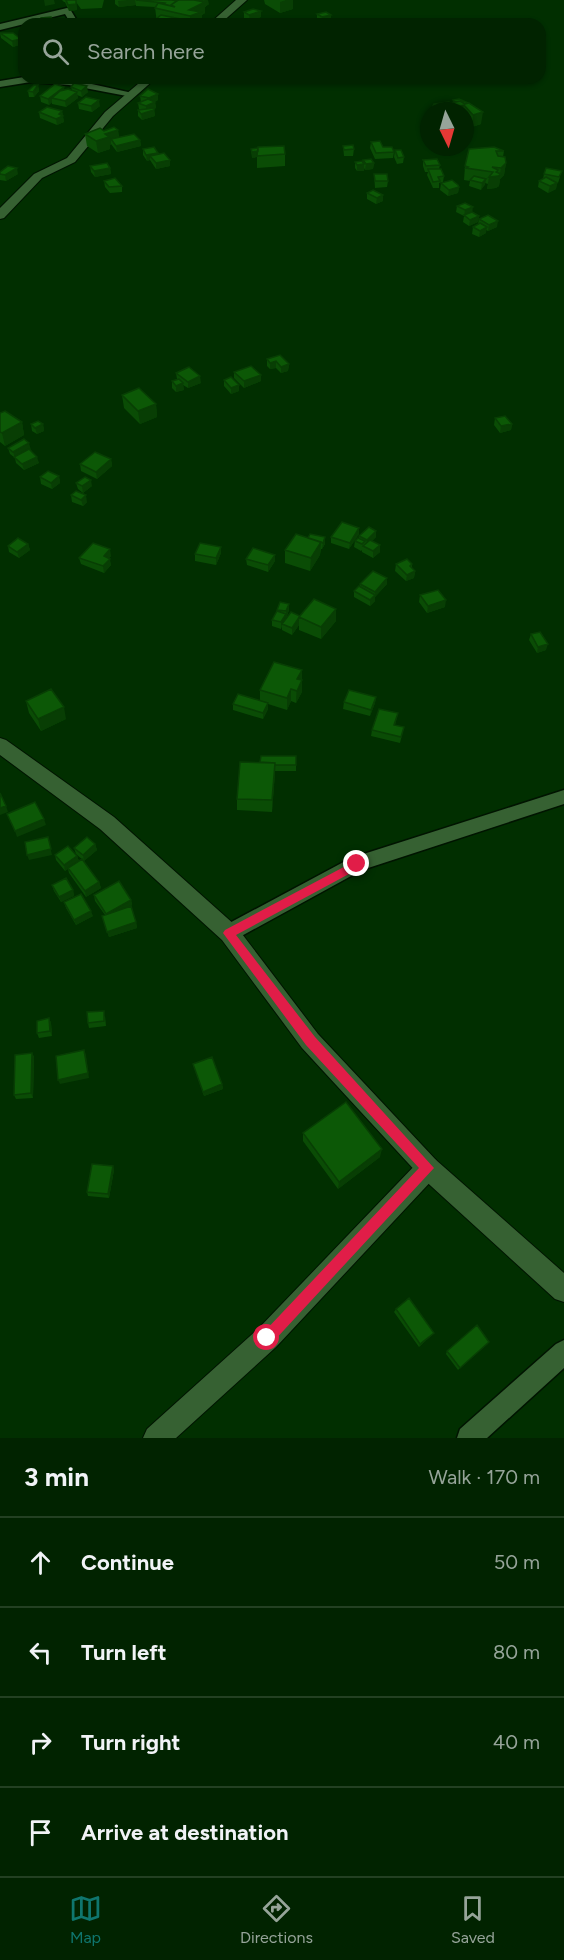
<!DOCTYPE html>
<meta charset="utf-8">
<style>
body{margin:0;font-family:Figtree,sans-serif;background:#0b2b0a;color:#f1f3f6}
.compass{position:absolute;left:420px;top:102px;width:54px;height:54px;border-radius:50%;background:#012300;box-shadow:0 2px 4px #0004;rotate:175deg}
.stop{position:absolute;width:18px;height:18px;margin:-14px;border:4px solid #e11d48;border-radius:50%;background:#fff}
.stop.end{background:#e11d48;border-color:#fff;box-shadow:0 2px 6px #0008}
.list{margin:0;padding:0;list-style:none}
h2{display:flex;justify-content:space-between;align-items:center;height:78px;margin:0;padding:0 24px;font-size:26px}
h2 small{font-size:20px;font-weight:400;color:#96a499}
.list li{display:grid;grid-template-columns:39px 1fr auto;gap:18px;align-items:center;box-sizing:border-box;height:90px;padding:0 24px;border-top:2px solid #234022}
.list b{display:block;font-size:22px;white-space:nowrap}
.list em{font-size:20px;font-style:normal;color:#96a499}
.icon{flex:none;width:33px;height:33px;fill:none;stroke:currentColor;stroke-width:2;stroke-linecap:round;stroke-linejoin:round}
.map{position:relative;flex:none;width:564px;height:1438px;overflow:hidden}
.search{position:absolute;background:#012300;box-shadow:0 2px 4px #0004;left:18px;right:18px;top:18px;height:66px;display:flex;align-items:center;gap:15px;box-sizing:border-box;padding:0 21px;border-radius:18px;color:#96a499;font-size:22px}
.sheet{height:438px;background:#012300}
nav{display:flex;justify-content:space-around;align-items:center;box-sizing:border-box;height:84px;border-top:2px solid #234022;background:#012300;font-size:16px;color:#96a499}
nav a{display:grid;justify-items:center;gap:3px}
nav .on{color:#0f766e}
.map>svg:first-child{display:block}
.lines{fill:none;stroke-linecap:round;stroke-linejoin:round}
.minor-casing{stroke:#011400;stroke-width:3}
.tertiary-casing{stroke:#011400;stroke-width:2}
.secondary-casing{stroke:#011400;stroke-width:2}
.minor{fill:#366132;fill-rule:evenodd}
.tertiary{fill:#366132;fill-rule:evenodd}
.secondary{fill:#366132;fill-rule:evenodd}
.wall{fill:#0a4c05}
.shaded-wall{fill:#083e04}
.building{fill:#0c5806;stroke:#083e04;stroke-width:1.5}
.route{fill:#e11d48}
</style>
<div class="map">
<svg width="564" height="1438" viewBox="0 0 564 1438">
<rect width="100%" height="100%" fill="#012f00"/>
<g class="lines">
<g class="minor-casing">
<path id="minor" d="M 67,8 L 70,9 L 79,24 L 71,24 L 65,14 L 0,30 L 0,24 Z
M 24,77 L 69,79 L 137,94 L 132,97 L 69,85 L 31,82 L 0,87 L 0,81 Z
M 564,790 L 564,804 L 362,870 L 236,939 L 229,942 L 222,939 L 220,933 L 222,927 L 351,858 Z
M 564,1340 L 564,1368 L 487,1438 L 457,1438 L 460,1429 L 556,1344 Z"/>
</g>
<g class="tertiary-casing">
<path id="tertiary" d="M 428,1156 L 436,1160 L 440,1168 L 436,1176 L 276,1347 L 176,1438 L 143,1438 L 147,1429 L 258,1329 L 420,1160 Z"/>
</g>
<g class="secondary-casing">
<path id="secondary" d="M 236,0 L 247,0 L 220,24 L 209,24 Z
M 145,78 L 156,78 L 113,116 L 75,162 L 42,178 L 4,218 L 0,219 L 0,208 L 34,174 L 67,158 L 105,112 Z
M 0,738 L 6,740 L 114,817 L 236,926 L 318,1034 L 436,1160 L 564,1273 L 564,1302 L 555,1299 L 420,1176 L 302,1048 L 222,940 L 100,829 L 0,755 Z"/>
</g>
<use href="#minor" class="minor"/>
<use href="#tertiary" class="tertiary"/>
<use href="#secondary" class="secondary"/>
</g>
<path class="wall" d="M 62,0 L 104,0 L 102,8 L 81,9 L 76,2 L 77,10 L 69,11 L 65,2 L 64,2 Z
M 115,0 L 172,0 L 209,4 L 205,7 L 205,13 L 202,15 L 202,24 L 157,24 L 155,7 L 136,6 L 136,5 L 119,7 L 115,4 Z
M 264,0 L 293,0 L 293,9 L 280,13 L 265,4 Z
M 261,11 L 261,17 L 250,21 L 244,18 L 244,12 Z
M 317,14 L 331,21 L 322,23 L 317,20 Z
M 0,33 L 21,39 L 22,44 L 13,47 L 1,38 Z
M 173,78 L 198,78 L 183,83 Z
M 38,85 L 39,91 L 34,97 L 29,97 L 28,91 Z
M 71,87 L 88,92 L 82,97 L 77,95 L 78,98 L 66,107 L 52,104 L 52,102 L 49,105 L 41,102 L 40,96 L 64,90 L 72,90 Z
M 140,96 L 158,100 L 154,102 L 155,102 L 156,108 L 154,109 L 155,116 L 142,120 L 138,116 L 138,110 L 141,110 L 139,109 L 138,103 L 141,102 Z
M 459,99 L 481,124 L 472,127 L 469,123 L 468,126 L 465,127 L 465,111 L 433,111 L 433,106 L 453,103 L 453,100 Z
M 78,103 L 100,106 L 92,112 L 79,109 Z
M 62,111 L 64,122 L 57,125 L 40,118 L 39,112 Z
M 118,130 L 119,138 L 140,140 L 141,146 L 117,152 L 111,144 L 110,145 L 110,149 L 98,153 L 87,146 L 85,134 Z
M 371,142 L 394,152 L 393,158 L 375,159 L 370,148 Z
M 343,146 L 354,149 L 353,156 L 344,156 Z
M 258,148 L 285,154 L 285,166 L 257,168 L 257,157 L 252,158 L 251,149 Z
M 143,149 L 158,154 L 170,166 L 156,169 L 150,160 L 147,161 L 143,155 Z
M 469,149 L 504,151 L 503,157 L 506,163 L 504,175 L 500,179 L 499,186 L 496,188 L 487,189 L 488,184 L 485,183 L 481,190 L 469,186 L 470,181 L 464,180 L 465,166 Z
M 395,150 L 404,157 L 403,163 L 397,164 L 394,157 Z
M 363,160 L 374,163 L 373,169 L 365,170 L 364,168 L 364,171 L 357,171 L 355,168 L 355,162 L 363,163 Z
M 423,160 L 440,165 L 439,169 L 444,176 L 443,182 L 439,183 L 439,188 L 433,188 L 427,175 L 428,172 L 425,172 L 423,166 Z
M 90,166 L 110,168 L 111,174 L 95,177 L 91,172 Z
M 0,172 L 18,174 L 6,181 L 0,180 Z
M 374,174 L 388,181 L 387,187 L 375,188 Z
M 544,174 L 560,177 L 558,183 L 557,183 L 556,189 L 548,193 L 538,187 L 539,181 L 543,179 Z
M 104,181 L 122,186 L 122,192 L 110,193 L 105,187 Z
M 441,183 L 459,187 L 458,193 L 448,196 L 440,190 Z
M 367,193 L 383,201 L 376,204 L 367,199 Z
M 457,206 L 479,216 L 478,222 L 469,226 L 463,222 L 464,216 L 456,212 Z
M 479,219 L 497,227 L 488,231 L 486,230 L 486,233 L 479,237 L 472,234 L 473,227 L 478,224 Z
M 267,359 L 289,364 L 288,371 L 281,373 L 276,368 L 270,369 L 267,366 Z
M 234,372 L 261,381 L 244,388 L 234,378 Z
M 176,373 L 201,383 L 188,388 L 183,385 L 184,390 L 176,392 L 172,388 L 172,381 L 177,379 Z
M 224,380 L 239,385 L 239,391 L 231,394 L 224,386 Z
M 122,395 L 156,404 L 157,417 L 140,424 L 124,408 Z
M 0,413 L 22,422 L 24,435 L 5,446 L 0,442 Z
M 495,418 L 512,424 L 511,430 L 500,433 L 494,425 Z
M 31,424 L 43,424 L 44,431 L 37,434 L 32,431 Z
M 8,448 L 31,450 L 39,463 L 24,470 L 16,463 L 15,458 L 10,454 Z
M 111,459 L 112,466 L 97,479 L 81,471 L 80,464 Z
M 59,476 L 60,483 L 52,489 L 41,484 L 40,477 Z
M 76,483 L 92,486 L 83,493 L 78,489 Z
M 71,495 L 87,502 L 83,506 L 72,502 Z
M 359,528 L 359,534 L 349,549 L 331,543 L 331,537 Z
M 376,531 L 376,537 L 372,541 L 380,545 L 380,552 L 373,558 L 362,552 L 362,550 L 361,551 L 354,547 L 355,541 L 359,538 L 359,536 Z
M 308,538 L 325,544 L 322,549 L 321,549 L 320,555 L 310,571 L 285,563 L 285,550 Z
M 28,544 L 30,550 L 19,558 L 9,552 L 8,546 Z
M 221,553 L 216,565 L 195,561 L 195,554 Z
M 275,555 L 275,561 L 268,572 L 247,565 L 246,559 Z
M 111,556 L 109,558 L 111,565 L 104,573 L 81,564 L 79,558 Z
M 396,564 L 412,564 L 412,568 L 415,571 L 414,578 L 406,581 L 395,571 Z
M 360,584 L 387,584 L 375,597 L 375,601 L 370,606 L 354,597 L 354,591 L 360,587 Z
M 420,595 L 445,607 L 427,613 L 419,602 Z
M 289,604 L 289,610 L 286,619 L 300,616 L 336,621 L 321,639 L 299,630 L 299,625 L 292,635 L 282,630 L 282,626 L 281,629 L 272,626 L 272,620 L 277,612 L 277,610 Z
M 531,634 L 546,650 L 537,653 L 529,640 Z
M 301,680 L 302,692 L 296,703 L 291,701 L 287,710 L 268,704 L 268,709 L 263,719 L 233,710 L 233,704 L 260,700 L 260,690 Z
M 376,697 L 375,703 L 370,716 L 343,709 L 344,702 Z
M 26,701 L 66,719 L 41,731 L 29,713 Z
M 398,713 L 395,725 L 404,727 L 400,743 L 371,736 L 372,730 Z
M 296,756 L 296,771 L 275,771 L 272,812 L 237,810 L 237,799 L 260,762 Z
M 95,844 L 97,850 L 84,861 L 76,854 L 74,848 Z
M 55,855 L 77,856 L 79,861 L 99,882 L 101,888 L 86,897 L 69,873 L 68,869 L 65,871 L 56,860 Z
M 52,885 L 73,890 L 74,896 L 61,902 L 54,891 Z
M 94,895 L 131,900 L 132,905 L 129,907 L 136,922 L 137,928 L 109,937 L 102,916 L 105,915 L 95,901 Z
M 64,902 L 93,916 L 76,925 L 66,908 Z
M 105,1016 L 106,1026 L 89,1028 L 88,1023 Z
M 49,1018 L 51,1023 L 52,1036 L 39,1038 L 37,1033 Z
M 32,1053 L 34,1057 L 33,1098 L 16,1099 L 14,1095 Z
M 193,1064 L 222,1084 L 223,1089 L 204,1096 Z
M 303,1133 L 380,1157 L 338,1189 L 303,1141 Z
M 113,1166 L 114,1170 L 109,1198 L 88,1196 L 87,1192 Z
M 396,1309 L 432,1335 L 419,1347 L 394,1312 Z
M 489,1342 L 458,1370 L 446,1354 L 447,1351 Z"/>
<path class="shaded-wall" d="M 44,0 L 54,0 L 55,4 L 45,6 Z
M 128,0 L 135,0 L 136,5 L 119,7 L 118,1 Z
M 207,0 L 208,0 L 209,4 L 205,7 L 205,13 L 202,15 L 202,24 L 191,24 L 189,10 Z
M 286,0 L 293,0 L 293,9 L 280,13 L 280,2 Z
M 76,4 L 77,10 L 69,11 L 68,5 Z
M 261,11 L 261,17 L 250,21 L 249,15 Z
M 331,15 L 331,21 L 322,23 L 322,17 Z
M 52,20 L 53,24 L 42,24 L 41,21 Z
M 21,39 L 22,44 L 13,47 L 12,41 Z
M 183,78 L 198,78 L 183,83 Z
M 38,85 L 39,91 L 34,97 L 33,92 Z
M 87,86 L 88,92 L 82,97 L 81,91 Z
M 64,87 L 65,93 L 52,98 L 52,102 L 49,105 L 48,99 Z
M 77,92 L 78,98 L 66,107 L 65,101 Z
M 158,94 L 158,100 L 150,104 L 149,98 Z
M 99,100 L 100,106 L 92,112 L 91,106 Z
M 155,102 L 156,108 L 147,112 L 154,110 L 155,116 L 142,120 L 141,114 L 146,112 L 146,106 Z
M 464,105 L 463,111 L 446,111 L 446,110 Z
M 62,111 L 64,122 L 57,125 L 56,119 Z
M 483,112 L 481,124 L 472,127 L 473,115 Z
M 469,120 L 468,126 L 465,127 L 465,121 Z
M 118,130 L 119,141 L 111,139 L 111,144 L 110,145 L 110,149 L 98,153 L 96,141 L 105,134 Z
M 140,140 L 141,146 L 117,152 L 116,146 Z
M 261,151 L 257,157 L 252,158 L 252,152 Z
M 158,153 L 158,159 L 150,156 L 150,160 L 147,161 L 146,155 Z
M 170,160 L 170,166 L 156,169 L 156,163 Z
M 374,163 L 373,169 L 365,170 L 366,164 Z
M 506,163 L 504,175 L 500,179 L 499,186 L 496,188 L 487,189 L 489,177 L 498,170 L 497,176 L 500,174 L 501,168 Z
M 364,164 L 364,171 L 357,171 L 357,165 Z
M 17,168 L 18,174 L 6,181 L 5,175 Z
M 110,168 L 111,174 L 95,177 L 94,171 Z
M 486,179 L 485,185 L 481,190 L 482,183 Z
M 557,183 L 556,189 L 548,193 L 550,186 Z
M 459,187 L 458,193 L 448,196 L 449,190 Z
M 383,195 L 383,201 L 376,204 L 377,198 Z
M 473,207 L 472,214 L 464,217 L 465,210 Z
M 479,216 L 478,222 L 469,226 L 470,220 Z
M 498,221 L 497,227 L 488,231 L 489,225 Z
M 487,227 L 486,233 L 479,237 L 480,231 Z
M 276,361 L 276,368 L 270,369 L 270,363 Z
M 289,364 L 288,371 L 281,373 L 281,367 Z
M 261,375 L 261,381 L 244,388 L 244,381 Z
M 200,376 L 201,383 L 188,388 L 188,382 Z
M 183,383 L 184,390 L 176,392 L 176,386 Z
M 239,385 L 239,391 L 231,394 L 231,388 Z
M 156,404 L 157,417 L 140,424 L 138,411 Z
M 22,422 L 24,435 L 5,446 L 2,433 Z
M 43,424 L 44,431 L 37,434 L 35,428 Z
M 512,424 L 511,430 L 500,433 L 501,426 Z
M 29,443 L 31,450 L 15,458 L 13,452 Z
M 37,457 L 39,463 L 24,470 L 22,464 Z
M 111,459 L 112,466 L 97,479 L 96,472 Z
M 59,476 L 60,483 L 52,489 L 51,483 Z
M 91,480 L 92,486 L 83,493 L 82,486 Z
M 86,495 L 87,502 L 83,506 L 81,500 Z
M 359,528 L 359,534 L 349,549 L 350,543 Z
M 376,531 L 376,537 L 366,546 L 367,540 Z
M 325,537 L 325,544 L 322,549 L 323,543 Z
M 321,542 L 320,555 L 310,571 L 311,558 Z
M 28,544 L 30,550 L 19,558 L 17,552 Z
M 380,545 L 380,552 L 373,558 L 373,551 Z
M 221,547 L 221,553 L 216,565 L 216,558 Z
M 110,549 L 111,556 L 105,563 L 104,556 Z
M 275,555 L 275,561 L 268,572 L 268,565 Z
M 110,559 L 111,565 L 104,573 L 103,566 Z
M 415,571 L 414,578 L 406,581 L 407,575 Z
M 387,578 L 387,584 L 375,597 L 375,601 L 370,606 L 370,600 L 375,595 L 375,592 Z
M 446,600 L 445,607 L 427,613 L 428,606 Z
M 289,604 L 289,610 L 286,618 L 286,611 Z
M 336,609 L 336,621 L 321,639 L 321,627 Z
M 286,614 L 286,620 L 282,624 L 281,629 L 281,622 Z
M 299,619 L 299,625 L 292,635 L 292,628 Z
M 548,644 L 546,650 L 537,653 L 538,647 Z
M 302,670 L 302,692 L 296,703 L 297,679 Z
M 291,689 L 291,701 L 287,710 L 287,698 Z
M 376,697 L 375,703 L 370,716 L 371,710 Z
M 268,703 L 268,709 L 263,719 L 263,713 Z
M 64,707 L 66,719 L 41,731 L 38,719 Z
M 275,763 L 275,775 L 272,812 L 272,800 Z
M 6,806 L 8,812 L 0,815 L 0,808 Z
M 44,819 L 46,825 L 17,837 L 15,831 Z
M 48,837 L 52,855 L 29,860 L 27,855 Z
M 95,844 L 97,850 L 84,861 L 83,855 Z
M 77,856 L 79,861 L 65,871 L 64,865 Z
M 99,882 L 101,888 L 86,897 L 85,891 Z
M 73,890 L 74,896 L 61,902 L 59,897 Z
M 131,900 L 132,905 L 107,919 L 106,914 Z
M 91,911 L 93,916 L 76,925 L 74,920 Z
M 136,922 L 137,928 L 109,937 L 107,932 Z
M 49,1018 L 51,1023 L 52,1036 L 50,1031 Z
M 84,1050 L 86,1055 L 89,1078 L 60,1084 L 58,1080 Z
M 32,1053 L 34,1057 L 33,1098 L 31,1093 Z
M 222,1084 L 223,1089 L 204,1096 L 203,1092 Z
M 382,1149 L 380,1157 L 338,1189 L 339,1182 Z
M 113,1166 L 114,1170 L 109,1198 L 108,1194 Z
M 434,1333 L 432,1335 L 419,1347 L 420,1344 Z
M 489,1342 L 488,1344 L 458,1370 L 460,1368 Z"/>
<path class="building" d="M 66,0 L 76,0 L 76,4 L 68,5 Z
M 136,0 L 172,0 L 177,1 L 171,5 L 171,6 L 164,4 L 165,3 Z
M 178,0 L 194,0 L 205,2 L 189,10 L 201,12 L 190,16 L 155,8 L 158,3 L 175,7 L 171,5 Z
M 194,0 L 207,0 L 204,2 Z
M 253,9 L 261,11 L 249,15 L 244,12 Z
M 326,12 L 331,15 L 322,17 L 317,14 Z
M 161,15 L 185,20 L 180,24 L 156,19 Z
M 51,17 L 52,20 L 41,21 L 41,18 Z
M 0,33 L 13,33 L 21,39 L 12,41 Z
M 74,83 L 87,86 L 81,91 L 71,87 Z
M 55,84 L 64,87 L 48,99 L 40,96 Z
M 34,85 L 38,85 L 33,92 L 28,91 Z
M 68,89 L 77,92 L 65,101 L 52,98 L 60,91 Z
M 148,89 L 158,94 L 149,98 L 140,96 Z
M 86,97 L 99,100 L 91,106 L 78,103 Z
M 148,99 L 155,102 L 146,106 L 138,103 Z
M 459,99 L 468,103 L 465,104 L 460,101 L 455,102 L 453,100 Z
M 460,101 L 465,104 L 469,103 L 483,112 L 473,115 L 464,105 L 446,110 L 439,105 Z
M 449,102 L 450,103 L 439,105 L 438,110 L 433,106 L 434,104 Z
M 47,107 L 62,111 L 59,114 L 63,116 L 56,119 L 39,112 Z
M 154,108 L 154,110 L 141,114 L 138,110 Z
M 114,127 L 118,130 L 105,134 L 109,137 L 96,141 L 85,134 L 100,128 L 104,131 Z
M 134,134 L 140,140 L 116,146 L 111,139 Z
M 380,141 L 383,147 L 392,147 L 394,152 L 376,153 L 371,142 Z
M 353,145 L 354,149 L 344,150 L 343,146 Z
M 284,146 L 285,154 L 257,156 L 258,147 Z
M 154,147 L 158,153 L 146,155 L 143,149 Z
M 494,147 L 504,151 L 496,151 L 498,156 L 505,157 L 506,163 L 501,168 L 492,167 L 498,170 L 496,172 L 501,174 L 498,176 L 489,177 L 493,172 L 466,168 L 468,167 L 465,166 L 469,149 Z
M 258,148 L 258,151 L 252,152 L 251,149 Z
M 395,150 L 401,150 L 404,157 L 398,158 Z
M 164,153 L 170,160 L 156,163 L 150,156 Z
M 371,159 L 374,163 L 366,164 L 363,160 Z
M 437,159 L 440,165 L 426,166 L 423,160 Z
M 362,161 L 364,164 L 357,165 L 355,162 Z
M 107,163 L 110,168 L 94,171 L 90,166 Z
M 8,166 L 17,168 L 5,175 L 0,174 L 0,172 Z
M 546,168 L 562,171 L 559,177 L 544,174 Z
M 428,169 L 441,169 L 444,176 L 438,177 L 440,181 L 433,182 Z
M 374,174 L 387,174 L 388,181 L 375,181 Z
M 474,176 L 486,179 L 482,183 L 470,180 Z
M 546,177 L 557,183 L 550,186 L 539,181 Z
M 115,178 L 122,186 L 109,187 L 104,181 Z
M 452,180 L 458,185 L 459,187 L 449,190 L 441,183 Z
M 373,190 L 383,195 L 377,198 L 367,193 Z
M 465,203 L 473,207 L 465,210 L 457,206 Z
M 472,212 L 479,216 L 470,220 L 464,215 Z
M 488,215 L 498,221 L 489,225 L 479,219 Z
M 480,223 L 487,227 L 480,231 L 473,227 Z
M 280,355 L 289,364 L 281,367 L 276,361 L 270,363 L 267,359 Z
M 251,366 L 261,375 L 244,381 L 234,372 Z
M 189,367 L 200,376 L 188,382 L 176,373 Z
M 231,377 L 239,385 L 231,388 L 224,380 Z
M 179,379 L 183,383 L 176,386 L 172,381 Z
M 139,388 L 156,404 L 138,411 L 122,395 Z
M 5,411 L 22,422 L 2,433 L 0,432 L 0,413 Z
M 505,416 L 512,424 L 501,426 L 495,418 Z
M 38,421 L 43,424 L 35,428 L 31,424 Z
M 24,439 L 29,443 L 13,452 L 8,448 Z
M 29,449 L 37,457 L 22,464 L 14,457 Z
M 95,452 L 111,459 L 96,472 L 80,464 Z
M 48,471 L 59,476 L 51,483 L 40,477 Z
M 85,477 L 91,480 L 82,486 L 76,483 Z
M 76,491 L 86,495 L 81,500 L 71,495 Z
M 342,522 L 359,528 L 350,543 L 331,537 Z
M 369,527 L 376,531 L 367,540 L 359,536 Z
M 296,534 L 321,542 L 311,558 L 285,550 Z
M 310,534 L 325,537 L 323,543 L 308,538 Z
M 18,538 L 28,544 L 17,552 L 8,546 Z
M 358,538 L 365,541 L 362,544 L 355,541 Z
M 370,540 L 380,545 L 373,551 L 363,546 Z
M 93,543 L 110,549 L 104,556 L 110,559 L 103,566 L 79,558 Z
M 200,543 L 221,547 L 216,558 L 195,554 Z
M 253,548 L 275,555 L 268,565 L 246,559 Z
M 407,559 L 412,564 L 410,566 L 415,571 L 407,575 L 396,564 Z
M 373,571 L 387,578 L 375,592 L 360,584 Z
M 359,586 L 375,595 L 370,600 L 354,591 Z
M 438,590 L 446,600 L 428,606 L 420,595 Z
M 314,599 L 336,609 L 321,627 L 299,617 Z
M 280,602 L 289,604 L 286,611 L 277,610 Z
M 277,611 L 286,614 L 281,622 L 272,620 Z
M 291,612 L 300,616 L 292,628 L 282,624 Z
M 540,632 L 548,644 L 538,647 L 531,634 Z
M 274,662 L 302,670 L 297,679 L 302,680 L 297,691 L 291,689 L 287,698 L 260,690 Z
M 51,689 L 64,707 L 38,719 L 26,701 Z
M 349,690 L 376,697 L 371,710 L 344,702 Z
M 238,694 L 268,703 L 263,713 L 233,704 Z
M 379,709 L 398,713 L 394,725 L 404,727 L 401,737 L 372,730 Z
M 261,756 L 296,756 L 296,765 L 275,765 L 275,763 L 260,762 Z
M 240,762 L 275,763 L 272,800 L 237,799 Z
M 0,793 L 6,806 L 0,808 Z
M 35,802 L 44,819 L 15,831 L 7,814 Z
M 48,837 L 51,849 L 27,855 L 25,842 Z
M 87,837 L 95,844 L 83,855 L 74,848 Z
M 68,846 L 77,856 L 64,865 L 55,855 Z
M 82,859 L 99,882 L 85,891 L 68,868 Z
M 66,878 L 73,890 L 59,897 L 52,885 Z
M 119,881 L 131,900 L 106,914 L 94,895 Z
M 81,894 L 91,911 L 74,920 L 64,902 Z
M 131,906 L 136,922 L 107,932 L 102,916 Z
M 104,1011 L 104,1021 L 88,1023 L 87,1012 Z
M 49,1018 L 50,1031 L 37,1033 L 37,1021 Z
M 84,1050 L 88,1073 L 58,1080 L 56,1056 Z
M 32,1053 L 31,1093 L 14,1095 L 15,1055 Z
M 212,1057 L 222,1084 L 203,1092 L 193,1064 Z
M 346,1102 L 382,1149 L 339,1182 L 303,1133 Z
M 92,1164 L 113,1166 L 108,1194 L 87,1192 Z
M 409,1298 L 434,1333 L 420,1344 L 396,1309 Z
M 477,1325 L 489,1342 L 460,1368 L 447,1351 Z"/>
<path class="route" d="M 357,860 L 362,864 L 360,868 L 236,935 L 315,1037 L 434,1168 L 272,1343 L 267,1345 L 263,1343 L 261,1338 L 263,1333 L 419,1168 L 306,1045 L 223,933 L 225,930 Z"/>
</svg>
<svg class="compass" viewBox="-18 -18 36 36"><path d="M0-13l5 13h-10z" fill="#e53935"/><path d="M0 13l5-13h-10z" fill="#96a499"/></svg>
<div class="stop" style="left:267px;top:1338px"></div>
<div class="stop end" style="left:357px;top:864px"></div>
<div class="search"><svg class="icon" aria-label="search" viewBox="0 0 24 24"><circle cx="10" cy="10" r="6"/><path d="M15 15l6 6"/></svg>Search here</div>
</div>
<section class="sheet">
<h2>3 min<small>Walk · 170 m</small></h2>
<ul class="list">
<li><svg class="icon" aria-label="ahead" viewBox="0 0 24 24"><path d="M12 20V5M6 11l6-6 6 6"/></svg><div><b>Continue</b></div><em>50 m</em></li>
<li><svg class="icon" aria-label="left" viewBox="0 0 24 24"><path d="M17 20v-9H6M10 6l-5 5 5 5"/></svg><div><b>Turn left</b></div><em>80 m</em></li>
<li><svg class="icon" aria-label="right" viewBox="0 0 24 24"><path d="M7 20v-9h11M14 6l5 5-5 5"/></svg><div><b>Turn right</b></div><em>40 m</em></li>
<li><svg class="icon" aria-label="arrive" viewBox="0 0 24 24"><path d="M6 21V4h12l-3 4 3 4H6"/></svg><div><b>Arrive at destination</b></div></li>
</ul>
</section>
<nav>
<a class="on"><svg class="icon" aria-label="map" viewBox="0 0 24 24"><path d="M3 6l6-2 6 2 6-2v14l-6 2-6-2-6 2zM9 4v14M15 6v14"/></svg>Map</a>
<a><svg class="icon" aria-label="directions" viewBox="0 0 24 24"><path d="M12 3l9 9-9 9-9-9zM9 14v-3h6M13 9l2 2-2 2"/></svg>Directions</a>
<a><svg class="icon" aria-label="saved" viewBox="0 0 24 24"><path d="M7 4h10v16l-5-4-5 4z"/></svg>Saved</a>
</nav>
